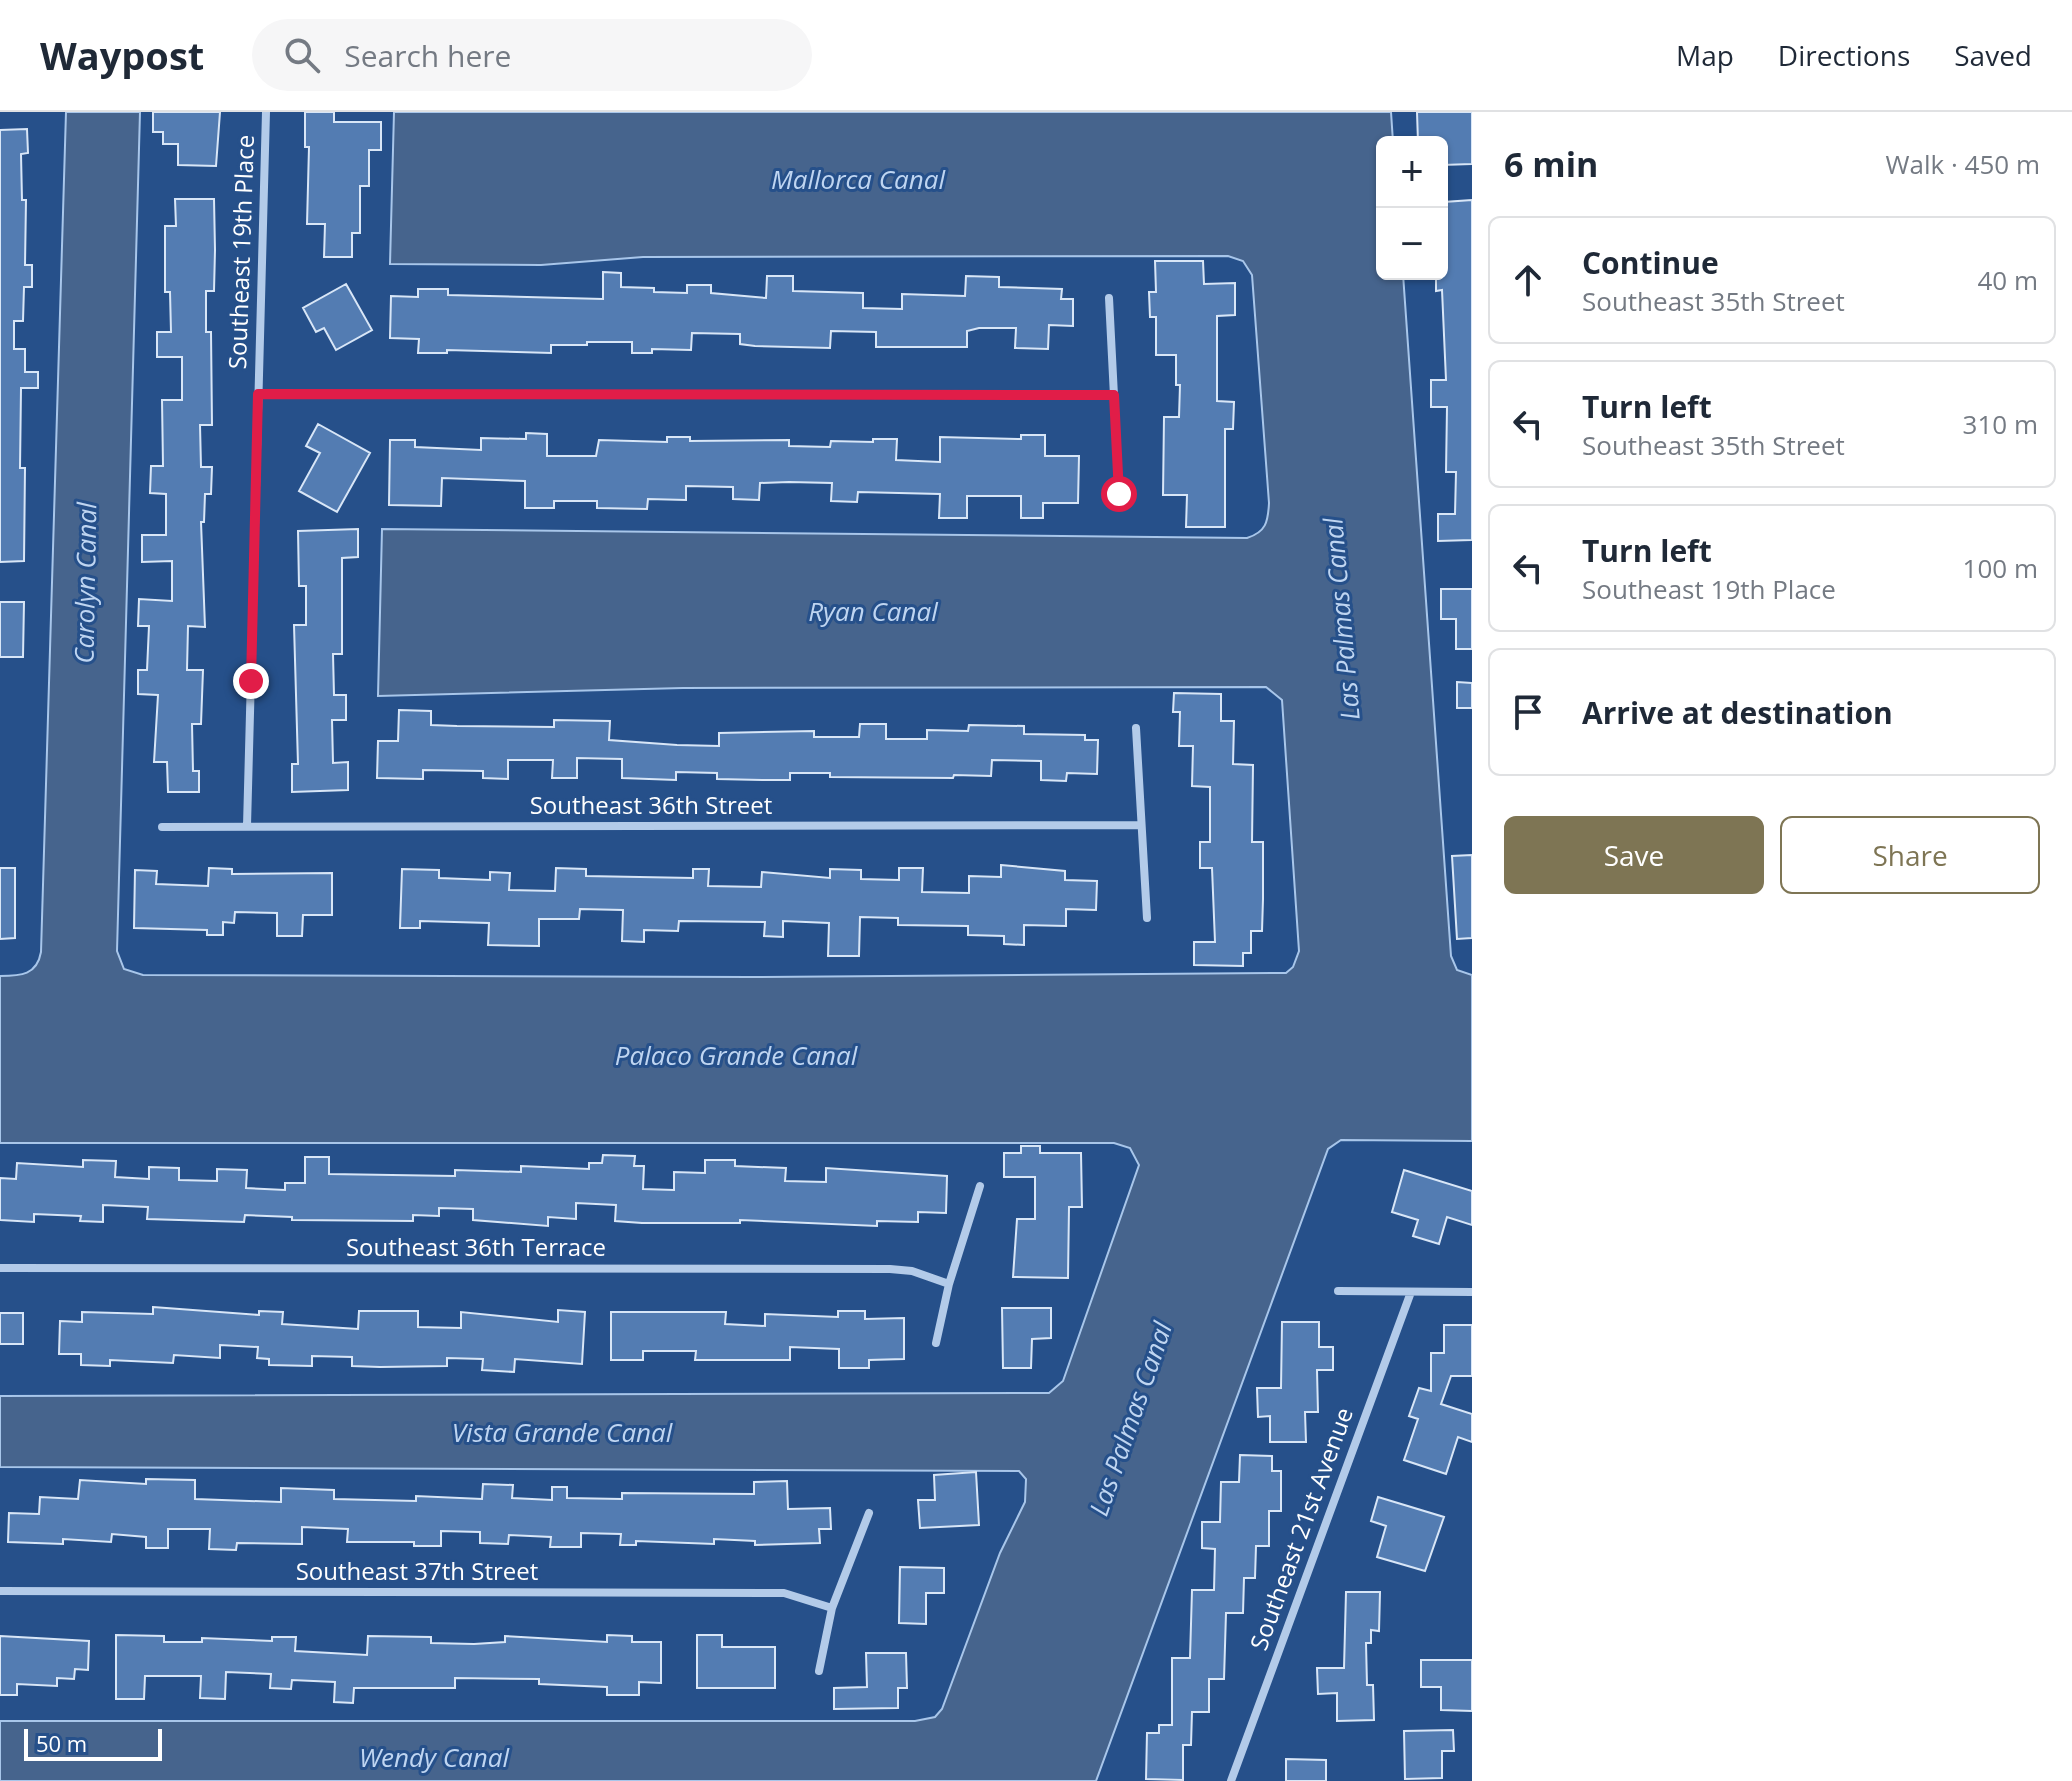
<!DOCTYPE html>
<meta charset="utf-8">
<style>
body{margin:0;font-family:"Open Sans",sans-serif;background:#f6f6f7;color:#1f2937}
.controls{position:absolute;right:24px;top:24px;display:grid;overflow:hidden;border-radius:12px;box-shadow:0 2px 6px #0004}
.controls button{width:72px;height:72px;display:grid;place-items:center;padding:0;border:0;border-bottom:2px solid #e0e1e3;background:#fff;color:#1f2937;font:40px sans-serif}
.scale{position:absolute;left:24px;bottom:20px;width:138px;box-sizing:border-box;padding-left:8px;border:4px solid #fff;border-top:0;font-size:22px;line-height:28px;white-space:nowrap;color:#fff;-webkit-text-stroke:6px #26508a;paint-order:stroke}
.stop{position:absolute;width:24px;height:24px;margin:-18px;border:6px solid #e11d48;border-radius:50%;background:#fff}
.stop.end{background:#e11d48;border-color:#fff;box-shadow:0 2px 8px #0008}
.list{margin:0;padding:0;list-style:none}
h2{display:flex;justify-content:space-between;align-items:center;height:104px;margin:0;padding:0 32px;font-size:34px}
h2 small{font-size:26px;font-weight:400;color:#747a83}
.list li{display:grid;grid-template-columns:52px 1fr auto;gap:24px;align-items:center;box-sizing:border-box;height:128px;margin:0 16px 16px;padding:0 16px;border:2px solid #e0e1e3;border-radius:12px}
.list b{display:block;font-size:30px;white-space:nowrap}
.list p{margin:0;font-size:26px;white-space:nowrap;color:#747a83}
.list em{font-size:26px;font-style:normal;color:#747a83}
.actions{display:flex;gap:16px;padding:24px 32px}
.actions a{flex:1;padding:18px 0;border:2px solid #7e7554;border-radius:12px;text-align:center;font-size:28px;color:#7e7554}
.actions .main{background:#7e7554;color:#fff}
.icon{flex:none;width:44px;height:44px;fill:none;stroke:currentColor;stroke-width:2;stroke-linecap:round;stroke-linejoin:round}
.map{position:relative;flex:none;width:1472px;height:1669px;overflow:hidden}
header{display:flex;align-items:center;gap:48px;box-sizing:border-box;height:112px;padding:0 40px;background:#fff;border-bottom:2px solid #e0e1e3}
header strong{font-size:38px}
nav{display:flex;gap:44px;margin-inline-start:auto;font-size:28px}
.search{width:560px;height:72px;background:#f6f6f7;display:flex;align-items:center;gap:20px;box-sizing:border-box;padding:0 28px;border-radius:44px;color:#747a83;font-size:30px}
main{display:flex}
aside{flex:1;background:#fff}
.map>svg:first-child{display:block}
.water{fill:#46648d;stroke:#a8c6ea;stroke-width:2}
.building{fill:#537cb2;stroke:#d8e6f7;stroke-width:2}
.lines{fill:none;stroke-linecap:round;stroke-linejoin:round}
.minor{stroke:#b3cbe9;stroke-width:8}
.route{stroke:#e11d48;stroke-width:10}
.labels{text-anchor:middle;stroke-width:6;stroke-linejoin:round;paint-order:stroke}
.street-label{font-size:24px;fill:#fff;stroke:#26508a}
.water-label{font-size:26px;font-style:italic;fill:#bfd5f1;stroke:#26508a}
</style>
<header>
<strong>Waypost</strong>
<div class="search"><svg class="icon" aria-label="search" viewBox="0 0 24 24"><circle cx="10" cy="10" r="6"/><path d="M15 15l6 6"/></svg>Search here</div>
<nav><a>Map</a><a>Directions</a><a>Saved</a></nav>
</header>
<main>
<div class="map">
<svg width="1472" height="1669" viewBox="0 0 1472 1669">
<rect width="100%" height="100%" fill="#26508a"/>
<path class="water" d="M 66,0 L 140,0 L 117,839 L 124,857 L 143,863 L 750,865 L 1286,861 L 1293,855 L 1299,839 L 1282,588 L 1266,575 L 683,576 L 378,584 L 382,417 L 1247,426 C 1266,420 1268,410 1269,391 L 1252,163 L 1243,149 L 1228,144 L 643,145 L 541,153 L 390,152 L 394,0 L 1391,0 L 1393,30 L 1382,30 L 1382,162 L 1403,162 L 1451,844 L 1457,858 L 1472,863 L 1472,1029 L 1341,1028 L 1328,1037 L 1096,1669 L 0,1669 L 0,1609 L 915,1609 L 935,1605 L 942,1597 L 1000,1441 L 1025,1390 L 1026,1367 L 1019,1359 L 0,1355 L 0,1284 L 1049,1281 L 1063,1269 L 1139,1053 L 1130,1036 L 1114,1031 L 0,1031 L 0,864 C 21,864 37,863 41,840 Z"/>
<path class="building" d="M 153,0 L 220,0 L 216,54 L 178,53 L 178,32 L 163,32 L 163,20 L 153,20 Z
M 305,0 L 334,0 L 334,10 L 381,10 L 381,38 L 369,38 L 369,74 L 360,74 L 360,121 L 352,121 L 352,145 L 324,145 L 325,112 L 307,112 L 309,35 L 305,35 Z
M 1417,0 L 1472,0 L 1472,52 L 1442,53 L 1442,30 L 1418,30 Z
M 27,17 L 28,41 L 21,42 L 22,88 L 26,88 L 25,153 L 32,153 L 32,175 L 24,175 L 23,209 L 14,209 L 14,237 L 25,237 L 25,260 L 38,260 L 38,276 L 21,276 L 20,356 L 25,356 L 24,449 L 0,450 L 0,18 Z
M 175,87 L 214,87 L 215,138 L 214,179 L 206,179 L 206,220 L 211,220 L 212,313 L 200,313 L 201,355 L 212,355 L 211,382 L 205,382 L 204,410 L 201,410 L 205,515 L 188,514 L 187,558 L 203,558 L 201,612 L 192,612 L 193,659 L 199,659 L 199,680 L 168,680 L 167,650 L 154,650 L 158,583 L 138,582 L 138,558 L 147,558 L 149,514 L 138,514 L 139,487 L 172,489 L 172,449 L 142,450 L 142,423 L 166,423 L 166,382 L 150,381 L 151,354 L 163,354 L 162,288 L 182,288 L 182,245 L 157,245 L 157,220 L 171,220 L 170,180 L 165,180 L 165,114 L 176,114 Z
M 1472,88 L 1472,428 L 1438,429 L 1438,402 L 1455,402 L 1456,360 L 1446,360 L 1447,295 L 1431,295 L 1431,268 L 1446,268 L 1442,178 L 1436,179 L 1436,162 L 1442,162 L 1444,90 Z
M 1155,149 L 1203,149 L 1204,172 L 1235,171 L 1235,203 L 1217,204 L 1217,289 L 1234,290 L 1233,317 L 1225,317 L 1225,415 L 1186,415 L 1187,383 L 1163,383 L 1164,305 L 1179,305 L 1180,273 L 1176,273 L 1176,243 L 1156,243 L 1156,205 L 1150,205 L 1149,180 L 1156,180 Z
M 603,160 L 621,161 L 621,175 L 654,176 L 654,180 L 687,181 L 687,173 L 711,173 L 711,181 L 766,186 L 767,164 L 793,164 L 793,179 L 863,181 L 863,196 L 902,197 L 902,182 L 965,184 L 966,164 L 999,165 L 999,175 L 1062,177 L 1061,187 L 1073,187 L 1073,214 L 1049,213 L 1048,237 L 1015,236 L 1016,216 L 979,216 L 967,219 L 967,235 L 876,235 L 876,220 L 831,219 L 830,236 L 755,234 L 740,232 L 740,222 L 692,221 L 691,238 L 652,237 L 652,241 L 632,241 L 632,230 L 587,230 L 587,233 L 551,233 L 551,241 L 447,238 L 447,241 L 418,241 L 419,227 L 390,226 L 391,184 L 418,185 L 418,177 L 448,177 L 448,183 L 603,187 Z
M 346,172 L 372,218 L 336,238 L 324,216 L 316,220 L 303,196 Z
M 318,312 L 370,341 L 337,400 L 299,379 L 320,341 L 306,334 Z
M 526,321 L 547,322 L 547,344 L 596,344 L 599,328 L 667,330 L 667,325 L 690,325 L 690,329 L 789,328 L 789,334 L 830,335 L 831,329 L 873,330 L 873,327 L 897,327 L 896,348 L 940,350 L 940,325 L 1021,327 L 1021,323 L 1045,323 L 1045,344 L 1079,344 L 1078,391 L 1043,391 L 1043,406 L 1021,406 L 1021,384 L 967,384 L 967,406 L 939,406 L 940,382 L 858,380 L 857,390 L 831,389 L 832,371 L 789,370 L 760,371 L 759,388 L 733,387 L 733,375 L 686,374 L 686,388 L 648,387 L 647,397 L 597,396 L 597,389 L 554,389 L 554,396 L 525,396 L 525,369 L 442,366 L 441,394 L 389,393 L 390,328 L 415,328 L 415,335 L 481,338 L 481,326 L 526,327 Z
M 358,417 L 358,445 L 342,446 L 342,542 L 333,542 L 334,583 L 346,583 L 346,608 L 332,608 L 333,651 L 348,650 L 348,678 L 292,680 L 292,652 L 298,652 L 294,513 L 306,513 L 306,474 L 299,474 L 298,419 Z
M 1441,477 L 1472,477 L 1472,537 L 1456,537 L 1456,507 L 1441,507 Z
M 0,490 L 24,490 L 23,545 L 0,545 Z
M 1457,570 L 1472,571 L 1472,596 L 1457,596 Z
M 1174,581 L 1221,582 L 1221,609 L 1234,609 L 1233,652 L 1253,653 L 1252,730 L 1263,730 L 1263,787 L 1262,819 L 1251,819 L 1251,841 L 1243,841 L 1243,854 L 1194,853 L 1194,830 L 1215,830 L 1212,756 L 1200,756 L 1200,730 L 1210,730 L 1210,675 L 1192,674 L 1193,634 L 1179,634 L 1180,600 L 1173,600 Z
M 399,598 L 431,599 L 431,613 L 457,614 L 554,615 L 554,608 L 610,609 L 609,628 L 677,633 L 719,634 L 719,621 L 814,619 L 814,625 L 859,625 L 860,612 L 886,612 L 886,627 L 927,627 L 927,618 L 968,619 L 969,613 L 1024,614 L 1024,622 L 1085,623 L 1085,628 L 1098,628 L 1097,662 L 1067,661 L 1066,669 L 1041,668 L 1041,649 L 992,648 L 991,664 L 954,663 L 953,666 L 830,665 L 830,661 L 790,661 L 790,668 L 762,668 L 717,667 L 717,661 L 676,660 L 676,668 L 622,666 L 622,647 L 577,646 L 577,666 L 552,666 L 553,648 L 508,648 L 508,667 L 483,666 L 483,659 L 423,658 L 423,667 L 377,666 L 378,629 L 398,629 Z
M 1472,743 L 1472,826 L 1457,827 L 1452,744 Z
M 1001,753 L 1065,759 L 1065,768 L 1097,769 L 1096,798 L 1066,797 L 1066,814 L 1024,813 L 1024,833 L 1004,832 L 1004,824 L 968,823 L 968,814 L 898,813 L 898,806 L 860,805 L 859,844 L 828,844 L 829,811 L 783,809 L 783,825 L 764,824 L 765,810 L 679,809 L 678,819 L 644,818 L 644,830 L 622,829 L 623,798 L 580,797 L 579,807 L 539,807 L 539,834 L 488,833 L 489,811 L 420,809 L 420,816 L 400,816 L 402,757 L 439,758 L 439,766 L 490,768 L 490,760 L 510,761 L 509,778 L 555,779 L 556,756 L 586,757 L 586,764 L 693,766 L 693,757 L 709,757 L 708,774 L 761,775 L 762,760 L 830,766 L 830,757 L 861,758 L 861,767 L 899,768 L 899,756 L 923,756 L 922,780 L 969,781 L 969,764 L 1001,765 Z
M 0,756 L 15,756 L 15,826 L 0,827 Z
M 209,756 L 232,757 L 232,762 L 332,761 L 332,803 L 303,803 L 302,824 L 277,824 L 277,801 L 235,800 L 234,811 L 223,810 L 223,823 L 207,823 L 207,818 L 134,816 L 135,758 L 157,759 L 156,772 L 208,774 Z
M 1021,1034 L 1040,1034 L 1040,1041 L 1081,1041 L 1082,1095 L 1069,1095 L 1068,1166 L 1013,1165 L 1017,1107 L 1035,1107 L 1035,1065 L 1004,1065 L 1004,1041 L 1021,1041 Z
M 603,1043 L 635,1044 L 634,1054 L 644,1054 L 643,1077 L 674,1078 L 674,1060 L 705,1061 L 705,1048 L 735,1048 L 735,1054 L 786,1056 L 785,1069 L 826,1070 L 826,1056 L 947,1064 L 946,1101 L 918,1100 L 918,1110 L 877,1109 L 877,1114 L 740,1108 L 740,1111 L 642,1111 L 615,1109 L 616,1093 L 576,1091 L 576,1107 L 548,1105 L 548,1114 L 473,1108 L 473,1097 L 439,1096 L 439,1104 L 413,1103 L 413,1109 L 292,1108 L 292,1105 L 245,1103 L 244,1110 L 147,1107 L 148,1095 L 103,1093 L 103,1110 L 80,1109 L 81,1104 L 34,1102 L 34,1110 L 0,1108 L 0,1066 L 16,1067 L 17,1051 L 83,1055 L 83,1048 L 116,1049 L 115,1065 L 149,1067 L 149,1055 L 179,1056 L 179,1068 L 217,1069 L 217,1057 L 247,1058 L 246,1076 L 285,1078 L 285,1071 L 305,1071 L 305,1045 L 329,1045 L 329,1062 L 455,1064 L 455,1058 L 521,1060 L 521,1054 L 589,1057 L 589,1051 L 602,1051 Z
M 1404,1058 L 1472,1079 L 1472,1113 L 1447,1105 L 1439,1132 L 1413,1124 L 1418,1108 L 1392,1100 Z
M 153,1195 L 259,1203 L 259,1199 L 283,1200 L 282,1212 L 358,1217 L 359,1199 L 418,1199 L 418,1215 L 461,1216 L 461,1200 L 558,1210 L 558,1198 L 585,1200 L 582,1252 L 515,1247 L 514,1260 L 482,1258 L 483,1247 L 447,1246 L 447,1254 L 380,1255 L 352,1254 L 352,1245 L 312,1244 L 312,1254 L 269,1253 L 269,1247 L 257,1246 L 258,1235 L 220,1233 L 220,1246 L 174,1243 L 173,1251 L 110,1248 L 110,1254 L 81,1253 L 81,1242 L 59,1242 L 60,1209 L 82,1210 L 82,1200 L 153,1202 Z
M 1002,1196 L 1051,1196 L 1051,1226 L 1032,1227 L 1031,1256 L 1003,1256 Z
M 838,1199 L 865,1199 L 865,1207 L 904,1206 L 904,1247 L 869,1248 L 869,1256 L 839,1256 L 839,1237 L 790,1235 L 790,1248 L 695,1248 L 696,1239 L 643,1239 L 643,1248 L 611,1248 L 611,1200 L 726,1200 L 725,1212 L 765,1214 L 765,1202 L 838,1205 Z
M 0,1201 L 23,1201 L 23,1232 L 0,1232 Z
M 1282,1210 L 1319,1210 L 1319,1235 L 1333,1235 L 1333,1258 L 1317,1258 L 1318,1300 L 1305,1300 L 1306,1330 L 1270,1330 L 1270,1304 L 1258,1305 L 1257,1276 L 1281,1276 Z
M 1444,1213 L 1472,1213 L 1472,1264 L 1451,1264 L 1441,1292 L 1472,1302 L 1472,1330 L 1458,1325 L 1446,1362 L 1404,1348 L 1418,1307 L 1409,1304 L 1419,1276 L 1431,1279 L 1431,1241 L 1444,1241 Z
M 1240,1343 L 1272,1344 L 1272,1359 L 1281,1359 L 1281,1399 L 1269,1399 L 1269,1434 L 1256,1434 L 1255,1466 L 1244,1466 L 1243,1501 L 1226,1501 L 1224,1567 L 1209,1567 L 1209,1600 L 1192,1600 L 1191,1633 L 1183,1633 L 1183,1668 L 1146,1667 L 1147,1621 L 1159,1621 L 1159,1613 L 1172,1613 L 1172,1546 L 1190,1546 L 1192,1478 L 1214,1478 L 1215,1437 L 1202,1436 L 1202,1410 L 1220,1410 L 1221,1370 L 1239,1370 Z
M 976,1360 L 979,1413 L 920,1416 L 918,1388 L 935,1388 L 934,1363 Z
M 146,1367 L 195,1368 L 195,1387 L 281,1390 L 281,1376 L 334,1378 L 334,1387 L 416,1389 L 416,1384 L 482,1387 L 483,1372 L 513,1373 L 512,1386 L 552,1388 L 552,1375 L 567,1375 L 567,1386 L 622,1387 L 622,1381 L 754,1382 L 754,1370 L 787,1369 L 788,1397 L 830,1396 L 831,1417 L 819,1417 L 820,1431 L 755,1433 L 755,1429 L 714,1427 L 714,1432 L 636,1429 L 636,1433 L 620,1433 L 621,1422 L 581,1421 L 581,1435 L 550,1435 L 551,1425 L 509,1423 L 508,1432 L 480,1431 L 480,1420 L 441,1419 L 441,1434 L 414,1434 L 414,1430 L 347,1430 L 348,1417 L 302,1415 L 302,1432 L 237,1431 L 236,1438 L 209,1437 L 210,1417 L 168,1417 L 168,1436 L 146,1436 L 146,1425 L 112,1422 L 111,1430 L 63,1427 L 63,1432 L 8,1430 L 9,1401 L 39,1402 L 40,1385 L 78,1387 L 80,1368 L 146,1372 Z
M 1378,1385 L 1444,1405 L 1425,1459 L 1377,1445 L 1386,1414 L 1371,1409 Z
M 900,1455 L 944,1456 L 944,1481 L 926,1481 L 926,1512 L 899,1511 Z
M 1346,1480 L 1380,1480 L 1379,1519 L 1371,1518 L 1371,1531 L 1366,1531 L 1367,1573 L 1373,1573 L 1374,1608 L 1337,1609 L 1337,1581 L 1318,1582 L 1317,1556 L 1344,1556 Z
M 116,1523 L 164,1524 L 164,1530 L 202,1530 L 202,1526 L 272,1529 L 272,1525 L 296,1525 L 295,1539 L 367,1543 L 368,1524 L 431,1525 L 431,1531 L 474,1532 L 505,1530 L 505,1524 L 607,1530 L 607,1523 L 632,1524 L 632,1530 L 661,1530 L 661,1571 L 639,1570 L 639,1583 L 607,1583 L 607,1575 L 539,1572 L 539,1567 L 455,1566 L 455,1576 L 354,1576 L 353,1591 L 334,1590 L 335,1570 L 292,1568 L 291,1577 L 270,1576 L 271,1562 L 226,1560 L 225,1587 L 200,1586 L 201,1564 L 145,1564 L 144,1587 L 116,1587 Z
M 697,1523 L 722,1523 L 722,1535 L 775,1535 L 775,1576 L 697,1576 Z
M 0,1524 L 89,1529 L 88,1558 L 75,1557 L 74,1567 L 57,1566 L 57,1574 L 17,1572 L 17,1583 L 0,1583 Z
M 866,1541 L 906,1541 L 907,1576 L 898,1576 L 898,1596 L 834,1597 L 834,1576 L 867,1575 Z
M 1421,1548 L 1472,1548 L 1472,1599 L 1441,1598 L 1441,1575 L 1421,1575 Z
M 1453,1618 L 1454,1639 L 1442,1639 L 1442,1666 L 1405,1667 L 1404,1619 Z
M 1286,1647 L 1326,1648 L 1326,1669 L 1286,1669 Z"/>
<g class="lines">
<path class="minor" d="M 1109,186 L 1119,382
M 258,282 L 1114,283
M 1136,616 L 1147,806
M 247,714 L 266,0
M 162,715 L 1141,713
M 0,1156 L 890,1157 L 912,1159 L 949,1172
M 1338,1179 L 1472,1180
M 936,1231 L 949,1172 L 980,1074
M 0,1479 L 784,1481 L 832,1496
M 819,1559 L 832,1496 L 869,1401
M 1231,1669 L 1411,1180"/>
</g>
<g class="lines">
<path class="route" d="M 251,569 L 258,282 L 1114,283 L 1119,382"/>
</g>
<g class="labels">
<g class="street-label">
<text transform="translate(242 140) rotate(-88)" y="8">Southeast 19th Place</text>
<text x="651" y="702">Southeast 36th Street</text>
<text x="476" y="1144">Southeast 36th Terrace</text>
<text transform="translate(1302 1417) rotate(-70)" y="8">Southeast 21st Avenue</text>
<text x="417" y="1468">Southeast 37th Street</text>
</g>
<g class="water-label">
<text x="858" y="77">Mallorca Canal</text>
<text transform="translate(86 471) rotate(-89)" y="9">Carolyn Canal</text>
<text x="873" y="509">Ryan Canal</text>
<text transform="translate(1342 507) rotate(-95)" y="9">Las Palmas Canal</text>
<text x="736" y="953">Palaco Grande Canal</text>
<text transform="translate(1131 1307) rotate(-71)" y="9">Las Palmas Canal</text>
<text x="562" y="1330">Vista Grande Canal</text>
<text x="434" y="1655">Wendy Canal</text>
</g>
</g>
</svg>
<div class="controls">
<button>+</button>
<button>−</button>
</div>
<div class="scale">50 m</div>
<div class="stop" style="left:1119px;top:382px"></div>
<div class="stop end" style="left:251px;top:569px"></div>
</div>
<aside>
<h2>6 min<small>Walk · 450 m</small></h2>
<ul class="list">
<li><svg class="icon" aria-label="ahead" viewBox="0 0 24 24"><path d="M12 20V5M6 11l6-6 6 6"/></svg><div><b>Continue</b><p>Southeast 35th Street</p></div><em>40 m</em></li>
<li><svg class="icon" aria-label="left" viewBox="0 0 24 24"><path d="M17 20v-9H6M10 6l-5 5 5 5"/></svg><div><b>Turn left</b><p>Southeast 35th Street</p></div><em>310 m</em></li>
<li><svg class="icon" aria-label="left" viewBox="0 0 24 24"><path d="M17 20v-9H6M10 6l-5 5 5 5"/></svg><div><b>Turn left</b><p>Southeast 19th Place</p></div><em>100 m</em></li>
<li><svg class="icon" aria-label="arrive" viewBox="0 0 24 24"><path d="M6 21V4h12l-3 4 3 4H6"/></svg><div><b>Arrive at destination</b></div></li>
</ul>
<div class="actions"><a class="main">Save</a><a>Share</a></div>
</aside>
</main>
